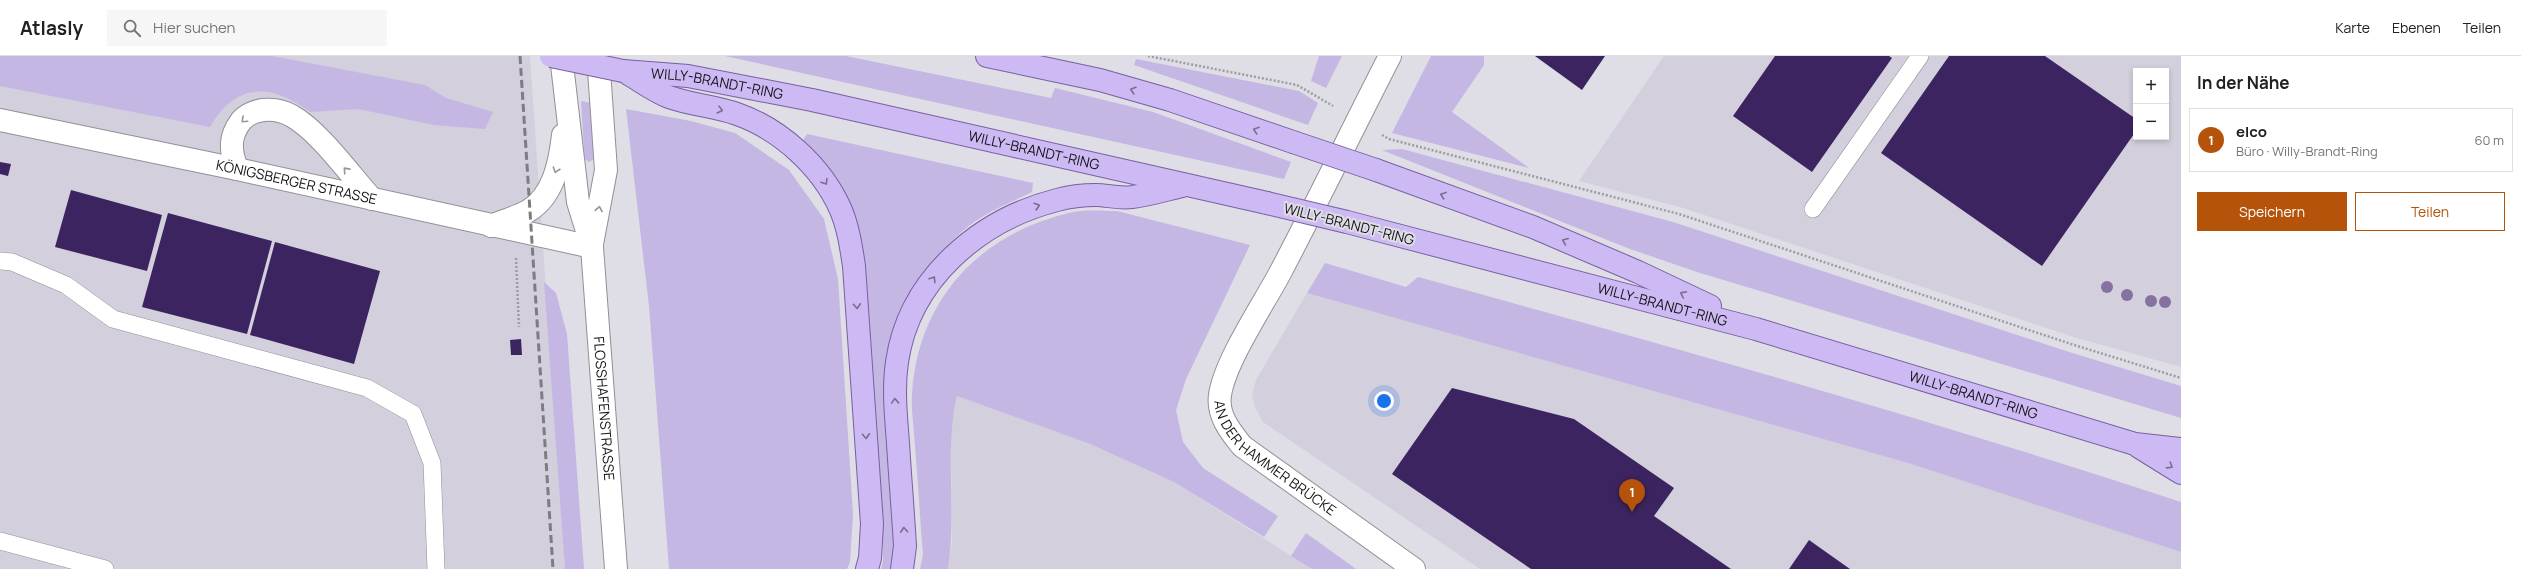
<!DOCTYPE html>
<html lang="de">
<meta charset="utf-8">
<style>
body{margin:0;font-family:Manrope,sans-serif;background:#f6f6f6;color:#202124}
.controls{position:absolute;right:12px;top:12px;display:grid;overflow:hidden;border-radius:0px;box-shadow:0 2px 6px #0003}
.controls button{width:36px;height:36px;display:grid;place-items:center;padding:0;border:0;border-bottom:1px solid #e0e0e0;background:#fff;color:#202124;font:20px sans-serif}
.you{position:absolute;left:1384px;top:345px;width:14px;height:14px;margin:-10px;border:3px solid #fff;border-radius:50%;background:#1a73e8;box-shadow:0 0 0 6px #1a73e833}
.badge{display:grid;place-items:center;width:26px;height:26px;border-radius:50%;background:#b45309;color:#fff;font-size:13px;font-weight:700}
.pin{position:absolute;translate:-50% -33px;filter:drop-shadow(0 1px 2px #0008)}
.pin::after{content:'';position:absolute;top:21px;width:14px;height:12px;background:inherit;clip-path:polygon(0 0,100% 0,50% 100%)}
.list{margin:0;padding:0;list-style:none}
h2{display:flex;justify-content:space-between;align-items:center;height:52px;margin:0;padding:0 16px;font-size:17px}
h2 small{font-size:13px;font-weight:400;color:#757577}
.list li{display:grid;grid-template-columns:26px 1fr auto;gap:12px;align-items:center;box-sizing:border-box;height:64px;margin:0 8px 8px;padding:0 8px;border:1px solid #e0e0e0;border-radius:0px}
.list b{display:block;font-size:15px;white-space:nowrap}
.list p{margin:0;font-size:13px;white-space:nowrap;color:#757577}
.list em{font-size:13px;font-style:normal;color:#757577}
.actions{display:flex;gap:8px;padding:12px 16px}
.actions a{flex:1;padding:9px 0;border:1px solid #b45309;border-radius:0px;text-align:center;font-size:14px;color:#b45309}
.actions .main{background:#b45309;color:#fff}
.icon{flex:none;width:22px;height:22px;fill:none;stroke:currentColor;stroke-width:2;stroke-linecap:round;stroke-linejoin:round}
.map{position:relative;flex:none;width:2181px;height:513px;overflow:hidden}
header{display:flex;align-items:center;gap:24px;box-sizing:border-box;height:56px;padding:0 20px;background:#fff;border-bottom:1px solid #e0e0e0}
header strong{font-size:19px}
nav{display:flex;gap:22px;margin-inline-start:auto;font-size:14px}
.search{width:280px;height:36px;background:#f6f6f6;display:flex;align-items:center;gap:10px;box-sizing:border-box;padding:0 14px;border-radius:0px;color:#757577;font-size:15px}
main{display:flex}
aside{flex:1;background:#fff}
.map>svg:first-child{display:block}
.built{fill:#d3cfdd;fill-rule:evenodd}
.green{fill:#c5b7e3}
.building{fill:#3c2460}
.lines{fill:none;stroke-linecap:round;stroke-linejoin:round}
.lane-casing{stroke:#929096;stroke-width:18}
.street-casing{stroke:#929096;stroke-width:24}
.primary-casing{stroke:#7760a0;stroke-width:24}
.path{stroke:#9e9ca2;stroke-width:2.5;stroke-dasharray:2 2;stroke-linecap:butt}
.lane{stroke:#fff;stroke-width:17}
.street{stroke:#fff;stroke-width:22}
.primary{stroke:#cdb9f3;stroke-width:22}
.rail{stroke:#7d7c81;stroke-width:3;stroke-dasharray:8 4;stroke-linecap:butt}
.primary-bridge-casing{stroke:#7760a0;stroke-width:24;stroke-linecap:butt}
.primary-bridge{stroke:#cdb9f3;stroke-width:22}
.tree{fill:#8671a1}
.oneway{stroke:#7a6e90}
.oneway2{stroke:#959596}
.labels{text-anchor:middle;stroke-width:4;stroke-linejoin:round;paint-order:stroke}
.street-label{font-size:14px;fill:#141316;stroke:#dfdde5}
</style>
<header>
<strong>Atlasly</strong>
<div class="search"><svg class="icon" aria-label="search" viewBox="0 0 24 24"><circle cx="10" cy="10" r="6"/><path d="M15 15l6 6"/></svg>Hier suchen</div>
<nav><a>Karte</a><a>Ebenen</a><a>Teilen</a></nav>
</header>
<main>
<div class="map">
<svg width="2181" height="513" viewBox="0 0 2181 513">
<rect width="100%" height="100%" fill="#dfdde5"/>
<path class="built" d="M 0,0 L 530,0 L 565,513 L 0,513 Z
M 1664,0 L 2181,0 L 2181,311 L 2074,281 L 1680,151 L 1579,125 ZM 2136,15 L 2166,15 L 2166,81 L 2136,81 Z
M 1307,237 L 1908,407 L 2181,496 L 2181,513 L 1480,513 L 1263,366 L 1256,353 L 1252,339 L 1256,324 Z
M 957,340 L 1090,388 L 1174,426 L 1312,513 L 948,513 L 952,487 L 951,377 Z"/>
<path class="green" d="M 0,0 L 272,0 L 425,29 L 446,42 L 493,56 L 485,73 L 434,69 L 358,53 L 310,56 C 271,27 236,26 210,71 L 0,30 Z
M 725,0 L 846,0 L 1051,42 L 1055,32 L 1153,56 L 1291,106 L 1284,123 Z
M 1319,0 L 1342,0 L 1326,32 L 1311,25 Z
M 1431,0 L 1484,0 L 1484,9 L 1452,56 L 1529,112 L 1392,77 Z
M 1136,3 L 1299,35 L 1318,47 L 1308,69 L 1134,9 Z
M 581,45 L 592,47 L 594,103 L 589,106 L 585,103 L 584,96 Z
M 626,53 L 691,65 L 735,77 L 789,114 L 824,163 L 838,223 L 853,458 L 850,506 L 847,513 L 669,513 L 649,250 Z
M 807,78 L 1033,127 L 1032,136 C 1016,144 998,151 982,161 C 951,180 929,209 910,240 L 892,513 L 881,513 L 883,505 L 882,467 L 830,115 L 803,84 Z
M 1402,93 L 1673,166 L 2069,296 L 2181,330 L 2181,362 L 1697,216 L 1630,193 L 1382,94 Z
M 1117,155 L 1250,189 L 1186,323 L 1176,354 L 1183,386 L 1203,412 L 1278,460 L 1264,481 L 1174,426 L 1090,388 L 957,340 C 944,396 957,456 948,513 L 920,513 L 923,499 C 920,462 918,426 915,390 C 914,373 911,355 912,339 C 917,245 979,178 1069,157 C 1084,153 1102,155 1117,155 Z
M 1325,207 L 1406,231 L 1418,221 C 1674,291 1929,363 2181,446 L 2181,496 L 1908,407 L 1307,237 Z
M 544,226 L 556,237 L 567,278 L 584,513 L 565,513 Z
M 1306,477 L 1356,513 L 1312,513 L 1291,500 Z"/>
<path class="building" d="M 1535,0 L 1605,0 L 1582,34 Z
M 1775,0 L 1889,0 L 1892,2 L 1812,116 L 1733,60 Z
M 1949,0 L 2045,0 L 2136,63 L 2136,75 L 2042,210 L 1881,97 Z
M 0,106 L 11,108 L 8,120 L 0,118 Z
M 71,134 L 162,159 L 147,215 L 55,191 Z
M 168,157 L 272,185 L 247,278 L 142,251 Z
M 275,186 L 380,215 L 354,308 L 250,279 Z
M 521,283 L 522,299 L 511,299 L 510,284 Z
M 1452,332 L 1574,363 L 1674,432 L 1654,460 L 1731,513 L 1531,513 L 1392,418 Z
M 1809,484 L 1850,513 L 1789,513 Z"/>
<g class="lines">
<g class="lane-casing">
<path id="lane" d="M 1813,153 L 1920,0
M 0,205 L 12,206 L 66,229 L 113,263 L 367,332 L 413,358 L 432,407 L 436,513
M 0,485 L 105,513"/>
</g>
<g class="street-casing">
<g id="street">
<path id="s1" d="M 561,0 L 578,146 L 592,191 L 616,513"/>
<path id="s2" d="M 1390,0 C 1353,72 1318,145 1280,217 C 1263,249 1225,305 1220,339 C 1217,359 1230,375 1242,390 L 1414,513"/>
<path id="s3" d="M 0,64 L 237,113 L 592,191"/>
<path d="M 237,113 C 230,94 229,81 241,65 C 246,59 255,55 263,54 C 273,53 282,54 292,60 C 319,75 351,120 372,143"/>
<path d="M 491,170 C 503,165 517,161 528,155 C 554,140 560,105 563,79"/>
<path d="M 592,188 L 606,114 L 598,0"/>
</g>
</g>
<g class="primary-casing">
<g id="primary">
<path d="M 987,0 L 1100,24 L 1170,44 L 1293,86"/>
<path id="s4" d="M 623,15 L 688,20 L 812,44 L 1267,147"/>
<path d="M 630,19 C 642,26 656,36 669,41 C 691,49 715,50 737,58 C 780,73 821,110 840,152 C 848,170 851,190 854,210 L 872,468 L 870,502 L 867,513"/>
<path d="M 1376,114 L 1533,171 L 1638,216 L 1710,250"/>
<path id="s5" d="M 1347,166 L 1756,273 L 2135,388 L 2181,393"/>
<path d="M 2139,391 L 2181,417"/>
<path d="M 902,513 L 905,490 C 903,455 900,421 898,387 C 896,360 893,333 897,306 C 909,223 979,164 1057,144 C 1068,141 1084,139 1096,139 C 1107,139 1120,143 1132,141 C 1149,139 1165,134 1182,130"/>
</g>
</g>
<path class="path" d="M 1148,0 L 1297,29 L 1333,50
M 1382,79 L 1389,83 L 1679,158 L 2071,288 L 2181,322
M 516,202 L 519,271"/>
<use href="#lane" class="lane"/>
<use href="#street" class="street"/>
<use href="#primary" class="primary"/>
<path class="rail" d="M 520,0 L 553,513"/>
<g class="primary-bridge-casing">
<path id="primary-bridge" d="M 551,0 L 623,15
M 1293,86 L 1376,114
M 1267,147 L 1347,166"/>
</g>
<use href="#primary-bridge" class="primary-bridge"/>
</g>
<g class="tree">
<circle cx="2107" cy="231" r="6"/>
<circle cx="2127" cy="239" r="6"/>
<circle cx="2151" cy="245" r="6"/>
<circle cx="2165" cy="246" r="6"/>
</g>
<defs><path id="oneway-chevron" d="M-2-3.5L2.5 0L-2 3.5" fill="none" stroke-width="1.6" stroke-linecap="round" stroke-linejoin="round"/></defs>
<g class="oneway">
<use href="#oneway-chevron" transform="translate(1133 34) rotate(-164)"/>
<use href="#oneway-chevron" transform="translate(720 54) rotate(14)"/>
<use href="#oneway-chevron" transform="translate(1256 74) rotate(-161)"/>
<use href="#oneway-chevron" transform="translate(825 126) rotate(58)"/>
<use href="#oneway-chevron" transform="translate(1443 139) rotate(-160)"/>
<use href="#oneway-chevron" transform="translate(1037 150) rotate(-17)"/>
<use href="#oneway-chevron" transform="translate(1565 185) rotate(-157)"/>
<use href="#oneway-chevron" transform="translate(933 223) rotate(-57)"/>
<use href="#oneway-chevron" transform="translate(1683 238) rotate(-154)"/>
<use href="#oneway-chevron" transform="translate(857 250) rotate(86)"/>
<use href="#oneway-chevron" transform="translate(895 345) rotate(-92)"/>
<use href="#oneway-chevron" transform="translate(866 380) rotate(86)"/>
<use href="#oneway-chevron" transform="translate(2170 410) rotate(32)"/>
<use href="#oneway-chevron" transform="translate(904 474) rotate(-94)"/>
</g>
<g class="oneway2">
<use href="#oneway-chevron" transform="translate(244 64) rotate(137)"/>
<use href="#oneway-chevron" transform="translate(346 114) rotate(-132)"/>
<use href="#oneway-chevron" transform="translate(556 114) rotate(109)"/>
<use href="#oneway-chevron" transform="translate(599 153) rotate(-79)"/>
</g>
<g class="labels">
<g class="street-label">
<text dy="5" stroke="none"><textPath href="#s4" startOffset="95">WILLY-BRANDT-RING</textPath></text>
<text dy="5" stroke="none"><textPath href="#s4" startOffset="419">WILLY-BRANDT-RING</textPath></text>
<text dy="5" stroke="none"><textPath href="#s3" startOffset="303">KÖNIGSBERGER STRASSE</textPath></text>
<text transform="translate(1349 168) rotate(14)" y="5">WILLY-BRANDT-RING</text>
<text dy="5" stroke="none"><textPath href="#s5" startOffset="326">WILLY-BRANDT-RING</textPath></text>
<text dy="5" stroke="none"><textPath href="#s5" startOffset="650">WILLY-BRANDT-RING</textPath></text>
<text dy="5" stroke="none"><textPath href="#s1" startOffset="356">FLOSSHAFENSTRASSE</textPath></text>
<text dy="5" stroke="none"><textPath href="#s2" startOffset="468">AN DER HAMMER BRÜCKE</textPath></text>
</g>
</g>
</svg>
<div class="controls">
<button>+</button>
<button>−</button>
</div>
<div class="you"></div>
<div class="pin badge" style="left:1632px;top:456px">1</div>
</div>
<aside>
<h2>In der Nähe<small></small></h2>
<ul class="list">
<li><span class="badge">1</span><div><b>elco</b><p>Büro · Willy-Brandt-Ring</p></div><em>60 m</em></li>
</ul>
<div class="actions"><a class="main">Speichern</a><a>Teilen</a></div>
</aside>
</main>
